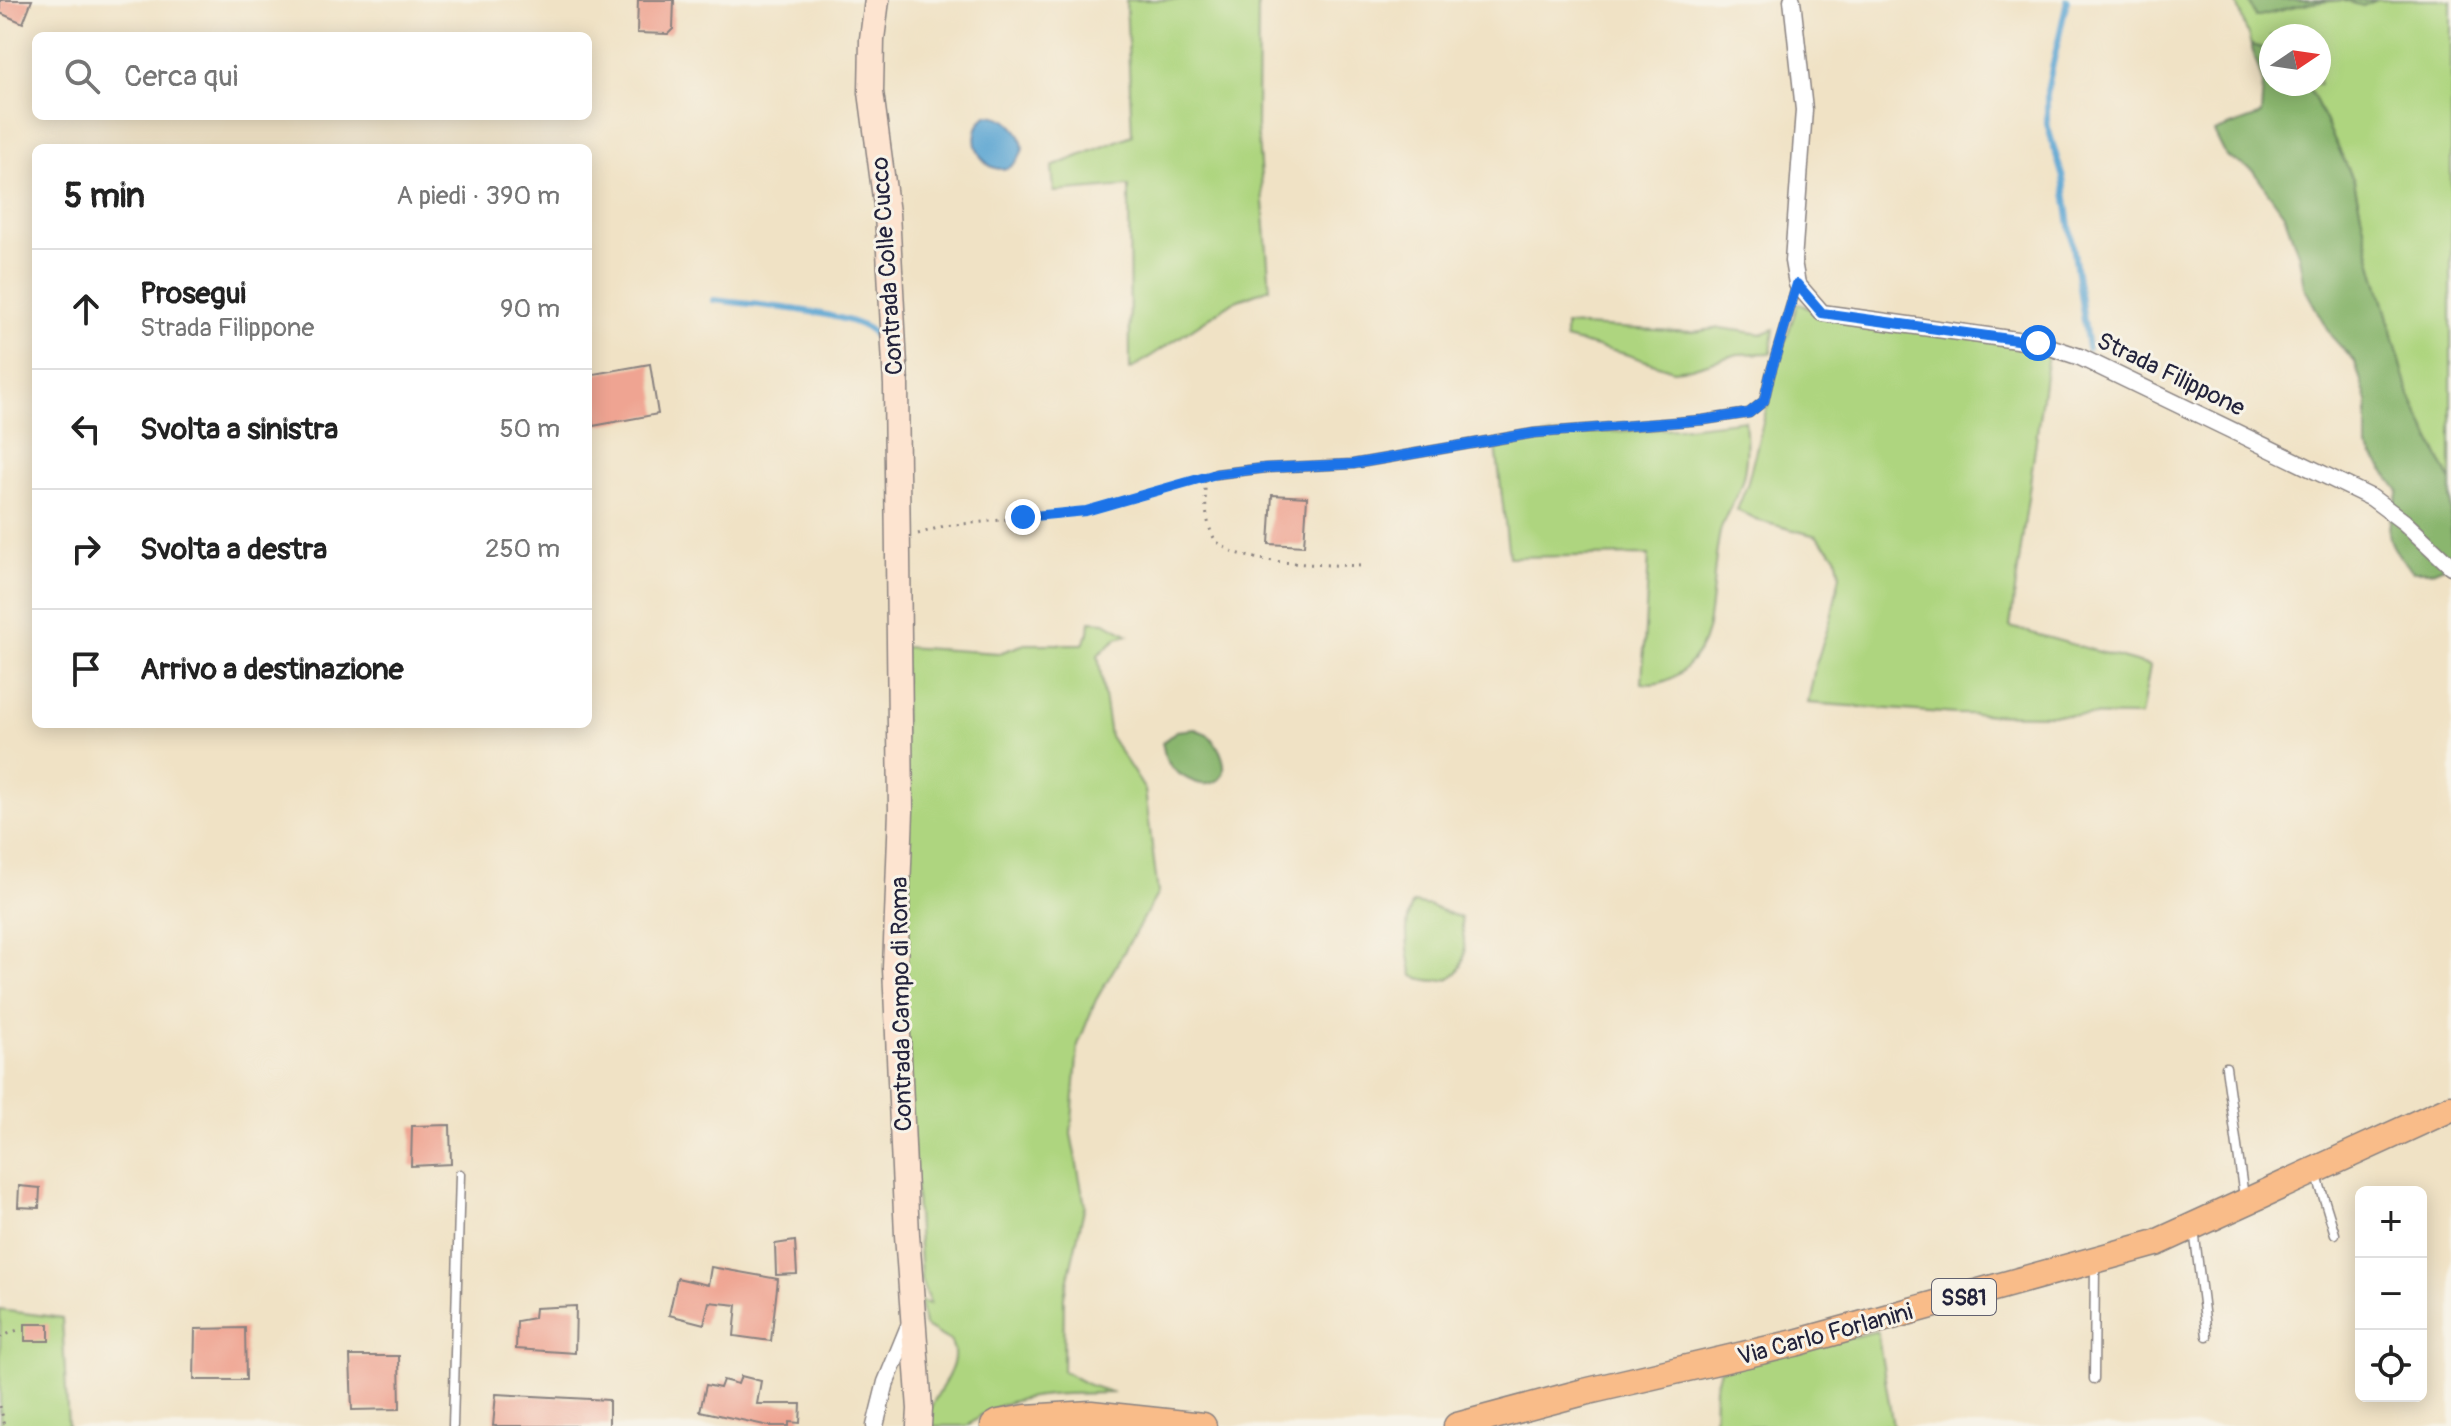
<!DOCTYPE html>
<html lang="it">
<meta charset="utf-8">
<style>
body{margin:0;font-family:Pangolin,sans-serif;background:#f2f2f2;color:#222}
.controls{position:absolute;right:24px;bottom:24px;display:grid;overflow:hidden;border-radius:12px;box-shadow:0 4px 20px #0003}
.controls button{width:72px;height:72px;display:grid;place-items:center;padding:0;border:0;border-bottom:2px solid #e0e0e0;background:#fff;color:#222;font:40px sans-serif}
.compass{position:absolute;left:2259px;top:24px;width:72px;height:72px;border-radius:50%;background:#fff;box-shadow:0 4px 20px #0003;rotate:77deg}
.stop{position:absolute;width:24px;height:24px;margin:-18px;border:6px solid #1a73e8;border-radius:50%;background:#fff}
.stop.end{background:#1a73e8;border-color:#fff;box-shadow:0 2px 8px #0008}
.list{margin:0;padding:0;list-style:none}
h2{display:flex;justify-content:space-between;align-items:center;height:104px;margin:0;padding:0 32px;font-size:34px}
h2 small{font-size:26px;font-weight:400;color:#767676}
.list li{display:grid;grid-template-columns:52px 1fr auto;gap:24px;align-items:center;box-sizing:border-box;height:120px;padding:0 32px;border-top:2px solid #e0e0e0}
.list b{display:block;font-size:30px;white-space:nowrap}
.list p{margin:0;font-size:26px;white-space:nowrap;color:#767676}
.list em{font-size:26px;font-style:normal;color:#767676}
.icon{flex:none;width:44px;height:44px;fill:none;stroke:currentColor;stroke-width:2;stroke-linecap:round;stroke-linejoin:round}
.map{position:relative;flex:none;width:2451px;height:1426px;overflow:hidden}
.search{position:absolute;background:#fff;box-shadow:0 4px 20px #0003;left:32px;top:32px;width:560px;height:88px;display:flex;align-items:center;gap:20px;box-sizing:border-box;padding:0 28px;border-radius:12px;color:#767676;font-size:30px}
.panel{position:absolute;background:#fff;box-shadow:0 4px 20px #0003;left:32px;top:144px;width:560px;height:584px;border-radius:12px}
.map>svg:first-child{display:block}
.green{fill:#aed57f;stroke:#687c5d;stroke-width:2}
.forest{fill:#8ab66e;stroke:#566c54;stroke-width:2}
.water{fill:#5aa4d2;stroke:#3e6386;stroke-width:2}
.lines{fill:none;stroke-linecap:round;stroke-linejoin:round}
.stream{stroke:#5aa4d2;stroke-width:6}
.building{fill:#efa492}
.lane-casing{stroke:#898280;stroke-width:11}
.street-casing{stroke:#898280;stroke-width:19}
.secondary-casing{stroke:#898280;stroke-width:27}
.primary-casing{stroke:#898280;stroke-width:29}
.path{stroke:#898280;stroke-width:3;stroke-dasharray:2 6;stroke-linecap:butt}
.lane{stroke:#fff;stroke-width:8}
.street{stroke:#fff;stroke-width:16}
.secondary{stroke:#fde4d0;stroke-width:24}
.primary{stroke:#f9bc89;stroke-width:26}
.route{stroke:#1a73e8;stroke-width:10}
.labels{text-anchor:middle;stroke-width:6;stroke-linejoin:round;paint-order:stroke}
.shield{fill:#f7f3e8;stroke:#62616f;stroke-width:2}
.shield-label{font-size:22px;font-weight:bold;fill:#22223b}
.street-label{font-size:24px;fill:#22223b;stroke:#f7f3e8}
</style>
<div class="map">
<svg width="2451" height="1426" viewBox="0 0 2451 1426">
<rect width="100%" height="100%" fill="#f7f3e8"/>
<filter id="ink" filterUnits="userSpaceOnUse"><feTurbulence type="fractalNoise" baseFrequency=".0125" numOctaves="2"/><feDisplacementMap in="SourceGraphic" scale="16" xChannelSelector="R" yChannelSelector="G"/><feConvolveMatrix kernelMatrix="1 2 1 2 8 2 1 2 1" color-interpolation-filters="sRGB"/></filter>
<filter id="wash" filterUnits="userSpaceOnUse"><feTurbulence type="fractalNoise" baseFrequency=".006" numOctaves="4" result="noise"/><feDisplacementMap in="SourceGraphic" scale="32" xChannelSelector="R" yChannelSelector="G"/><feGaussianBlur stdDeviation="1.8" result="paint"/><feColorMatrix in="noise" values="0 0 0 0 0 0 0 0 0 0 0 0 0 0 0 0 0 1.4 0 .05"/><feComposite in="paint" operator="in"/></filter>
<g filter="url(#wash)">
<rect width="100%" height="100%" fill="#f0e2c5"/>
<path class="green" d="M 1126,0 L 1258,0 L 1257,127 L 1270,288 L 1233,302 L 1130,370 L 1129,186 L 1054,192 L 1052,167 L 1132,135 Z
M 2236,0 L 2451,0 L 2451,482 L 2410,396 L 2371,259 L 2354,181 L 2316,101 L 2305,84 L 2319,84 L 2319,36 L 2271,36 L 2271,50 L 2251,45 Z
M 1798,303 L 1816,312 L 1998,340 L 2048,354 L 2010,627 L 2150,666 L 2141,716 L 1956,714 L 1808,703 L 1815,667 L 1831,618 L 1840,575 L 1836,556 L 1816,536 L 1756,520 L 1737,510 L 1747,485 L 1778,364 Z
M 1565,325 L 1693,332 L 1720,328 L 1762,334 L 1774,329 L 1771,353 L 1738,354 L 1691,368 L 1673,370 L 1625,354 L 1565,339 Z
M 1745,420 C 1747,442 1748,466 1740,487 C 1734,503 1724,515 1720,532 C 1713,564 1714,598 1707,630 C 1700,658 1674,689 1642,683 L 1649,555 L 1509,557 L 1496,446 L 1553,435 L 1678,428 Z
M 1090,621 L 1105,622 L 1128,635 L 1117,638 L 1098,655 L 1110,736 L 1145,790 L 1158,893 L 1096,1000 L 1078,1045 L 1071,1134 L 1085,1205 L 1064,1296 L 1063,1371 L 1089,1385 L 1114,1393 C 1063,1394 1007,1390 967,1426 L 926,1426 C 926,1398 967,1368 950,1341 L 924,1326 L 920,1301 L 930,1304 L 921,1280 L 903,980 L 904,647 L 999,653 L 1025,644 L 1083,644 L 1089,633 Z
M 1413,903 L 1430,906 L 1461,918 C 1462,929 1466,945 1464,957 C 1459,984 1434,984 1413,976 C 1408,955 1402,923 1413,903 Z
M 0,1310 L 62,1318 L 68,1426 L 0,1426 Z
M 1877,1331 L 1893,1426 L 1714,1426 L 1715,1387 L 1720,1369 Z"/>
<path class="forest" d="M 2249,0 L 2377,0 L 2363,6 L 2341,0 L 2312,3 L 2255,17 Z
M 2251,45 L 2271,50 L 2271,84 L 2305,84 L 2316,101 L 2354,181 L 2371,259 L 2410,396 L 2451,482 L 2451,563 L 2432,571 L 2413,571 C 2381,537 2386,533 2399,491 L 2367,448 L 2367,401 L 2355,362 L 2331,336 L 2304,287 L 2299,256 L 2284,214 L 2253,171 L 2226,156 L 2214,132 L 2261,115 L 2263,84 Z
M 1195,729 C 1199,731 1203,732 1207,734 C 1219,743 1234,773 1215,782 C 1200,790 1175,774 1167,761 C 1164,756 1164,748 1162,743 L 1176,731 Z"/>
<path class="water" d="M 987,115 C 1006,115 1022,130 1023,149 C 1004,199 952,143 987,115 Z"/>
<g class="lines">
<path class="stream" d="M 2067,0 L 2047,91 L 2047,124 L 2063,178 L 2088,348
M 713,300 C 746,304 847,311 871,331 C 874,334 876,338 878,341"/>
</g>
<g id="blocks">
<path class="building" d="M 0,0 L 32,0 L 23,23 L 0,13 Z
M 638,0 L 674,0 L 673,29 L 668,34 L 637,33 Z
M 650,364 L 658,414 L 593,426 L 588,375 Z
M 1272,495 L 1307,497 L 1304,546 L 1269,544 Z
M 450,1125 L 451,1164 L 411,1166 L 412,1126 Z
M 19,1186 L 40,1188 L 39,1208 L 18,1207 Z
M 795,1241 L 797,1274 L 776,1275 L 775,1244 Z
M 711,1267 L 778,1279 L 771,1341 L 734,1336 L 737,1305 L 709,1302 L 704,1324 L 669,1315 L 677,1278 L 708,1285 Z
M 576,1306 L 575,1353 L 516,1349 L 517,1321 L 534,1318 L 535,1308 Z
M 25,1324 L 49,1324 L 49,1341 L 25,1341 Z
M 245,1328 L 246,1380 L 194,1380 L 195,1329 Z
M 350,1356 L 399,1356 L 400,1409 L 352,1410 Z
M 741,1376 L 761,1381 L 757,1404 L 801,1404 L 800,1423 L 789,1422 L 789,1426 L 769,1426 L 700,1411 L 706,1385 L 720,1388 L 723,1380 L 738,1384 Z
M 496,1394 L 609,1400 L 609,1426 L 493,1426 Z"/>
</g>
</g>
<g filter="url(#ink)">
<use href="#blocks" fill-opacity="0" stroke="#898280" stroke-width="2"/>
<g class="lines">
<g class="lane-casing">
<path id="lane" d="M 1216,474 L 1266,468 L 1353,464 L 1534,433 L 1703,420 L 1749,413 L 1764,401 L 1770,375 L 1797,284
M 2226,1067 L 2244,1197
M 2316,1173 L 2335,1234
M 2194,1229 L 2207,1336
M 2094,1379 L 2095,1264
M 453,1426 L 460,1174"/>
</g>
<g class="street-casing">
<path id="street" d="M 1792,0 L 1804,110 L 1793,261 L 1797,284 L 1822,313 L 2038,343 L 2080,357 L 2372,498 L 2404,522 L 2451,566
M 875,1426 L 886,1382 L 911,1321"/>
</g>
<g class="secondary-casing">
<path id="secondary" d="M 877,0 L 872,39 L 871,92 L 887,213 L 896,385 L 901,811 L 895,968 L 907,1235 L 920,1409 L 919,1426"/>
</g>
<g class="primary-casing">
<path id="primary" d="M 994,1426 L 999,1423 L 1026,1418 L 1091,1414 L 1203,1426
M 1457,1426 L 1584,1392 L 1795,1343 L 2156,1243 L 2451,1108"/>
</g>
<path class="path" d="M 1205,481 C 1205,497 1205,520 1213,536 C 1229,567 1328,564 1361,566
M 918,534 L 944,526 L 1086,511 L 1204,477
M 0,1337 L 20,1329
M 0,1406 L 5,1426"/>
<use href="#lane" class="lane"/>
<use href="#street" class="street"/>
<use href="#secondary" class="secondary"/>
<use href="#primary" class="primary"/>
</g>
</g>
<g class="lines" filter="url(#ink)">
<path class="route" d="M 1023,517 L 1086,511 L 1216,474 L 1266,468 L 1353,464 L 1534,433 L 1703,420 L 1749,413 L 1764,401 L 1770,375 L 1797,284 L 1822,313 L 2038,343"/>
</g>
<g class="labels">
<rect class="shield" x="1932" y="1279" width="64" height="36" rx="6"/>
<g class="shield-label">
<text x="1964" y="1305">SS81</text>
</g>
<g class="street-label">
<text transform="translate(887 266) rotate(-94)" y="8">Contrada Colle Cucco</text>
<text transform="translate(2171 374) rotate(26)" y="8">Strada Filippone</text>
<text transform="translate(901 1004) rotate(-91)" y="8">Contrada Campo di Roma</text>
<text transform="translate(1825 1334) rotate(-15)" y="8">Via Carlo Forlanini</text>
</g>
</g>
</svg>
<div class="controls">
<button>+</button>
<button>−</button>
<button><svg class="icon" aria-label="locate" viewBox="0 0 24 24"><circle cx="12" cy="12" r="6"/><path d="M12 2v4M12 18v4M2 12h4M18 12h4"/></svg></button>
</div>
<svg class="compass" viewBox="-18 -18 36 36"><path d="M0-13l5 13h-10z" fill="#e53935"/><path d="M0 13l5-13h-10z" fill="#767676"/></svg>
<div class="stop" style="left:2038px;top:343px"></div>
<div class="stop end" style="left:1023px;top:517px"></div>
<div class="search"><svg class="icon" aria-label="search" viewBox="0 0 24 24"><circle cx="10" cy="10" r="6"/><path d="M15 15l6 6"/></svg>Cerca qui</div>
<section class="panel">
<h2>5 min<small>A piedi · 390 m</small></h2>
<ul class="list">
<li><svg class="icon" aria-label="ahead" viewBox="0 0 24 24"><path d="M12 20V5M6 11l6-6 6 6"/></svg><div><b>Prosegui</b><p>Strada Filippone</p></div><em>90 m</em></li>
<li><svg class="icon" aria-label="left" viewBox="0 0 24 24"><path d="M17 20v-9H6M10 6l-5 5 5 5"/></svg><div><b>Svolta a sinistra</b></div><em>50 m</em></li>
<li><svg class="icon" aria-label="right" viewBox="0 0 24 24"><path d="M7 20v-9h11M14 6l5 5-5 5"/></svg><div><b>Svolta a destra</b></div><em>250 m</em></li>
<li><svg class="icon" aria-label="arrive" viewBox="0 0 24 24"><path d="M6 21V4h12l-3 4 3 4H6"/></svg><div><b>Arrivo a destinazione</b></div></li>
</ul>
</section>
</div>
